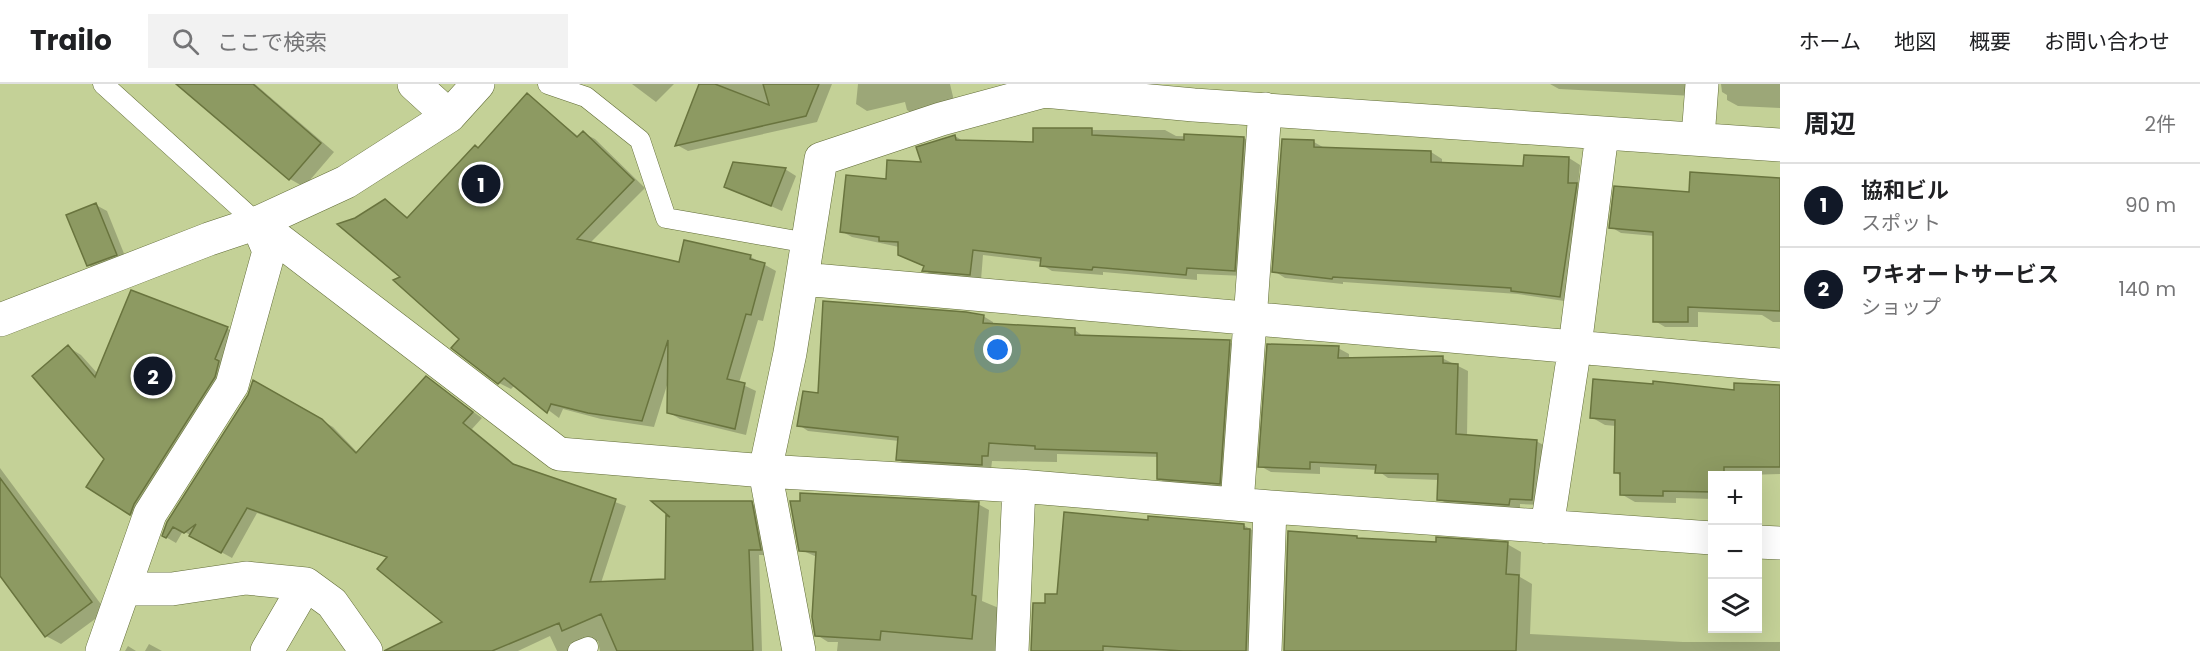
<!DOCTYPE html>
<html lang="ja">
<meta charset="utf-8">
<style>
body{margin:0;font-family:Poppins,"Noto Sans JP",sans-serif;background:#f2f2f2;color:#202124}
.controls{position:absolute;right:18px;bottom:18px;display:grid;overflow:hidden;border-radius:0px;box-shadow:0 6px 24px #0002}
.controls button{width:54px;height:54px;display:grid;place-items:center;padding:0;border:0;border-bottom:2px solid #e0e0e0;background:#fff;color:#202124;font:30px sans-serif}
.you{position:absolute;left:998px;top:266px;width:21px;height:21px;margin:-15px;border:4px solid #fff;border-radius:50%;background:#1a73e8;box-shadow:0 0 0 9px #1a73e833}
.badge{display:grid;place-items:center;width:39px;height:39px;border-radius:50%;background:#111827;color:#fff;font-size:20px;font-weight:700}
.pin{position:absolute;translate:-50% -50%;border:3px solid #fff;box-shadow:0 2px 6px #0006}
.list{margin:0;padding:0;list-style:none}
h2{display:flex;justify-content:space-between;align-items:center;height:78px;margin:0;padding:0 24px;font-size:26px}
h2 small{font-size:20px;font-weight:400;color:#757577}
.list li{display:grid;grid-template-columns:39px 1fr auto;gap:18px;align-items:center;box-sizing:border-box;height:84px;padding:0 24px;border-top:2px solid #e0e0e0}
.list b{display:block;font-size:22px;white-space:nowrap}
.list p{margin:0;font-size:20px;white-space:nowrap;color:#757577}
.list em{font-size:20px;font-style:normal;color:#757577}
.icon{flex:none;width:33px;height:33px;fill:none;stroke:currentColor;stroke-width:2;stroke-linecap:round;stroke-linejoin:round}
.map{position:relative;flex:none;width:1780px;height:567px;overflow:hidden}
header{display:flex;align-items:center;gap:36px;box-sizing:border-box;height:84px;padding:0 30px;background:#fff;border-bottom:2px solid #e0e0e0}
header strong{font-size:28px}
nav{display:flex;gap:33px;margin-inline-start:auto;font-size:21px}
.search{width:420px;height:54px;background:#f2f2f2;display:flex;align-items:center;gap:15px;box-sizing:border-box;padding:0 21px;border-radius:0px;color:#757577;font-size:22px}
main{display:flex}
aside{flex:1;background:#fff}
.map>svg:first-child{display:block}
.shadow{fill:#0003}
.building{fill:#8d9a62;stroke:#69743e;stroke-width:1.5}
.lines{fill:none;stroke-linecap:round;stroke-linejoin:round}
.lane-casing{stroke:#616c36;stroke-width:21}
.street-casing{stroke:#616c36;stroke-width:34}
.lane{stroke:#fff;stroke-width:20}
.street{stroke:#fff;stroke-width:33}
</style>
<header>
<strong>Trailo</strong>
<div class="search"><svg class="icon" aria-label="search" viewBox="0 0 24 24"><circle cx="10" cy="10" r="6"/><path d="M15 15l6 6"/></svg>ここで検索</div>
<nav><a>ホーム</a><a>地図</a><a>概要</a><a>お問い合わせ</a></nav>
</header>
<main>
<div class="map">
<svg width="1780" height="567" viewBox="0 0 1780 567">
<rect width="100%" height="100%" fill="#c4d197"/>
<path class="shadow" d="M 179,0 L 255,0 L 334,68 L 304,103 L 290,95 Z
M 632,0 L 674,0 L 656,18 Z
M 701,0 L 832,0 L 817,38 L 688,67 L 677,61 Z
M 858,0 L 950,0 L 955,21 L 918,33 L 907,26 L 905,18 L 867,27 L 856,20 Z
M 1550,0 L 1696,0 L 1693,12 L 1559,5 Z
M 1721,0 L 1780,0 L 1780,24 L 1738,22 L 1727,16 L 1727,11 L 1722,8 Z
M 527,11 L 579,53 L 583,49 L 595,55 L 645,104 L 590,159 L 680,180 L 685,158 L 751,173 L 776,187 L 763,237 L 758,236 L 739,299 L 756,307 L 746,351 L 680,335 L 668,328 L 668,298 L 654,343 L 601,335 L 563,325 L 559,334 L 515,301 L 511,305 L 499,299 L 403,193 L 356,135 L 385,117 L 409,134 L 479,65 Z
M 1034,46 L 1165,46 L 1176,52 L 1244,54 L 1255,60 L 1245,192 L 1197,190 L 1197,196 L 1103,188 L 1103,191 L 1052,187 L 1042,181 L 1042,178 L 983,171 L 981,196 L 934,192 L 924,186 L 925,183 L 899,171 L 899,163 L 852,153 L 841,147 L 887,97 L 923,80 L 955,52 L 963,57 L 1034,60 Z
M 1283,56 L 1314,58 L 1326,65 L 1431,68 L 1442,75 L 1442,80 L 1524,84 L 1569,74 L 1580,81 L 1578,102 L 1587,107 L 1571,218 L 1518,210 L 1343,198 L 1343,200 L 1285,194 L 1274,187 Z
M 785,85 L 796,92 L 782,127 L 726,102 Z
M 1780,95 L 1780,238 L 1773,238 L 1762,231 L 1698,228 L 1698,243 L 1665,243 L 1655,237 L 1655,152 L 1621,149 L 1611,143 L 1691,109 Z
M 96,121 L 107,127 L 127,177 L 100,188 L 88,181 Z
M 132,208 L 228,245 L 241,252 L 143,438 L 88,403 L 106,375 L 68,263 L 81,271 L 98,290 Z
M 983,232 L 993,238 L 993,241 L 1075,246 L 1084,253 L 1229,258 L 1239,264 L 1229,405 L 1168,400 L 1158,394 L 1158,373 L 1057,370 L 1057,378 L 992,377 L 991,386 L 907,381 L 897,375 L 899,357 L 808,347 L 799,341 L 819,311 Z
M 1338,264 L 1349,270 L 1349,275 L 1442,274 L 1468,287 L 1467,353 L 1536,357 L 1547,363 L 1543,421 L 1520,420 L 1520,426 L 1450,421 L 1439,415 L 1439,396 L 1388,394 L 1377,386 L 1320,383 L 1320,390 L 1271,388 L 1260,382 Z
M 426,294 L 482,334 L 472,345 L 518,383 L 626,422 L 601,499 L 666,496 L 677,437 L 751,419 L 761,425 L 770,471 L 759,471 L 762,567 L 600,567 L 598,557 L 583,561 L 579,567 L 557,567 L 550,552 L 518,567 L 395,567 L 444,538 L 388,474 L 257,429 L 232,474 L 183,447 L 176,459 L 164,452 L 249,312 L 254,298 L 333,343 L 358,369 Z
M 1780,302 L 1780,390 L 1712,392 L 1712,415 L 1676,414 L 1676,419 L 1635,418 L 1621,410 L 1621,392 L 1615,388 L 1616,342 L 1605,341 L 1591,333 Z
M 0,384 L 106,527 L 61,560 L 46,552 L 0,490 Z
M 978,420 L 989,426 L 982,517 L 1006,527 L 1005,567 L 837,567 L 838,558 L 828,558 L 817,551 L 817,473 L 801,466 Z
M 1149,437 L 1243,441 L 1254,447 L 1256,567 L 1031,567 L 1047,520 Z
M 1356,453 L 1361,455 L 1438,459 L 1507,460 L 1521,468 L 1520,493 L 1532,500 L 1530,550 L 1683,558 L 1780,558 L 1780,567 L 1285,567 Z
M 149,560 L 162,567 L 145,567 Z
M 128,562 L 136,567 L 125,567 Z"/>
<path class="building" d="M 176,0 L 253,0 L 321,59 L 289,96 Z
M 699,0 L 715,0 L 769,21 L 763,0 L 819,0 L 806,32 L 675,62 Z
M 527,9 L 577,53 L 583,47 L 634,96 L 577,155 L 679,178 L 684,156 L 751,171 L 750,175 L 765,179 L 751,231 L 746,230 L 727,295 L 745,299 L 735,345 L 667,329 L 668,256 L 642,337 L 588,329 L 551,320 L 547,329 L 504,294 L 498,300 L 451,264 L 459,255 L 393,196 L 400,193 L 337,140 L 355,134 L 385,115 L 407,134 L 475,61 L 478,64 Z
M 1033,44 L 1092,44 L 1092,51 L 1184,56 L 1184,50 L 1244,53 L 1235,187 L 1187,184 L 1186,191 L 1093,183 L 1092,186 L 1040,182 L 1041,174 L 973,166 L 970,191 L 922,187 L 924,182 L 898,171 L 898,158 L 879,157 L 879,153 L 840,148 L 846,91 L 886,95 L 887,76 L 921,78 L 916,63 L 955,51 L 956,56 L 1033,58 Z
M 1282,55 L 1314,56 L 1314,63 L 1431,67 L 1431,78 L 1523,82 L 1524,71 L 1569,73 L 1568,99 L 1577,99 L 1560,213 L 1511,207 L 1511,204 L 1333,193 L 1332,195 L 1272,188 Z
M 733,78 L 786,84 L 771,122 L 724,103 Z
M 1690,88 L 1780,94 L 1780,227 L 1688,223 L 1688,238 L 1653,238 L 1653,148 L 1609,144 L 1614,102 L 1689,108 Z
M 96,119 L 117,171 L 87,182 L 66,131 Z
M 131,206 L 228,243 L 215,275 L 219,277 L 215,293 L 134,420 L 130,431 L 86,403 L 104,375 L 32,292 L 68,261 L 95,293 Z
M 823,217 L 966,228 L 984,231 L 983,239 L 1075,244 L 1075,251 L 1230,256 L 1220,400 L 1157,395 L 1157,369 L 1035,365 L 1035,362 L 989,359 L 988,372 L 982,372 L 982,381 L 896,376 L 898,353 L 797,342 L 803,307 L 818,309 Z
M 1267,260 L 1339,262 L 1338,274 L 1443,272 L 1443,279 L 1458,280 L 1456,350 L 1537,356 L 1532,416 L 1510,415 L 1509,421 L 1437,416 L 1438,390 L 1375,389 L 1376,381 L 1310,378 L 1310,385 L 1258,383 Z
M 426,292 L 473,328 L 463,339 L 513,380 L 616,415 L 590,498 L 665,495 L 666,431 L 670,433 L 651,417 L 752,417 L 761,466 L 749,466 L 753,567 L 617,567 L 601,530 L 562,547 L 559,539 L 492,567 L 384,567 L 442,538 L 377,485 L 387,473 L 247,424 L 221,469 L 189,452 L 196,440 L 184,449 L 173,443 L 166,454 L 162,452 L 167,438 L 248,311 L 253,296 L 322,335 L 356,369 Z
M 1593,295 L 1653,300 L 1653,297 L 1734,306 L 1734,299 L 1780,301 L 1780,383 L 1724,383 L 1724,392 L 1713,392 L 1713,408 L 1663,407 L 1663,412 L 1620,411 L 1620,389 L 1614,389 L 1615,336 L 1590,334 Z
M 0,394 L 92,518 L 45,553 L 0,492 Z
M 800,409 L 979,418 L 972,511 L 976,512 L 972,555 L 881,547 L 880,556 L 815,552 L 812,533 L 816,468 L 799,467 L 790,417 L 800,417 Z
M 1064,428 L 1148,436 L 1148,432 L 1244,440 L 1244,445 L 1250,445 L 1246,567 L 1183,567 L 1103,562 L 1103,567 L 1031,567 L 1033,519 L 1045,519 L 1045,510 L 1057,510 Z
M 1288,447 L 1357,452 L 1357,454 L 1436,458 L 1436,453 L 1508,458 L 1506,490 L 1519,491 L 1516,567 L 1284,567 Z"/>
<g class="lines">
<g class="lane-casing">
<path id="lane" d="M 103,0 L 257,139
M 548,0 L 586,13 L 640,56 L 666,134 L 808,159
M 578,567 L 588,563"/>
</g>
<g class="street-casing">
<path id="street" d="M 414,0 L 449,32
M 1698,54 L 1702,0
M 257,139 L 559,370 L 765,387 L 1019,402 L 1270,423 L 1712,454
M 802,195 L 1780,281
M 0,236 L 209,155 L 257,139 L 346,98 L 449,32 L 478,0
M 1237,420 L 1265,25
M 1547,443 L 1575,262 L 1602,50
M 1758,458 L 1780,459
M 125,505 L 172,505 L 246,494 L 306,500 L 332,519 L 366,567
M 102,567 L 150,430 L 232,301 L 269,167 L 257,139
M 267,567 L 306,500
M 799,567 L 765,387 L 790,269 L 821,75 L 941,35 L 1044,7 L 1194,21 L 1780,61
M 1012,567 L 1019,402
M 1265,567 L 1270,423"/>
</g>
<use href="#lane" class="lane"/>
<use href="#street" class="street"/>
</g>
</svg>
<div class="controls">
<button>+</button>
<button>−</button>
<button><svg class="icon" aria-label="layers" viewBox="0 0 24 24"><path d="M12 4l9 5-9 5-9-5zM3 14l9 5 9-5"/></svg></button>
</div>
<div class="you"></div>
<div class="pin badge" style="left:481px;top:100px">1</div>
<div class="pin badge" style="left:153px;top:292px">2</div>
</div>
<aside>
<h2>周辺<small>2件</small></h2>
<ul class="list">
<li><span class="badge">1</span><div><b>協和ビル</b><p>スポット</p></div><em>90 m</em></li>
<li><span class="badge">2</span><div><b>ワキオートサービス</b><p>ショップ</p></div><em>140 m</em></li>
</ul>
</aside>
</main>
